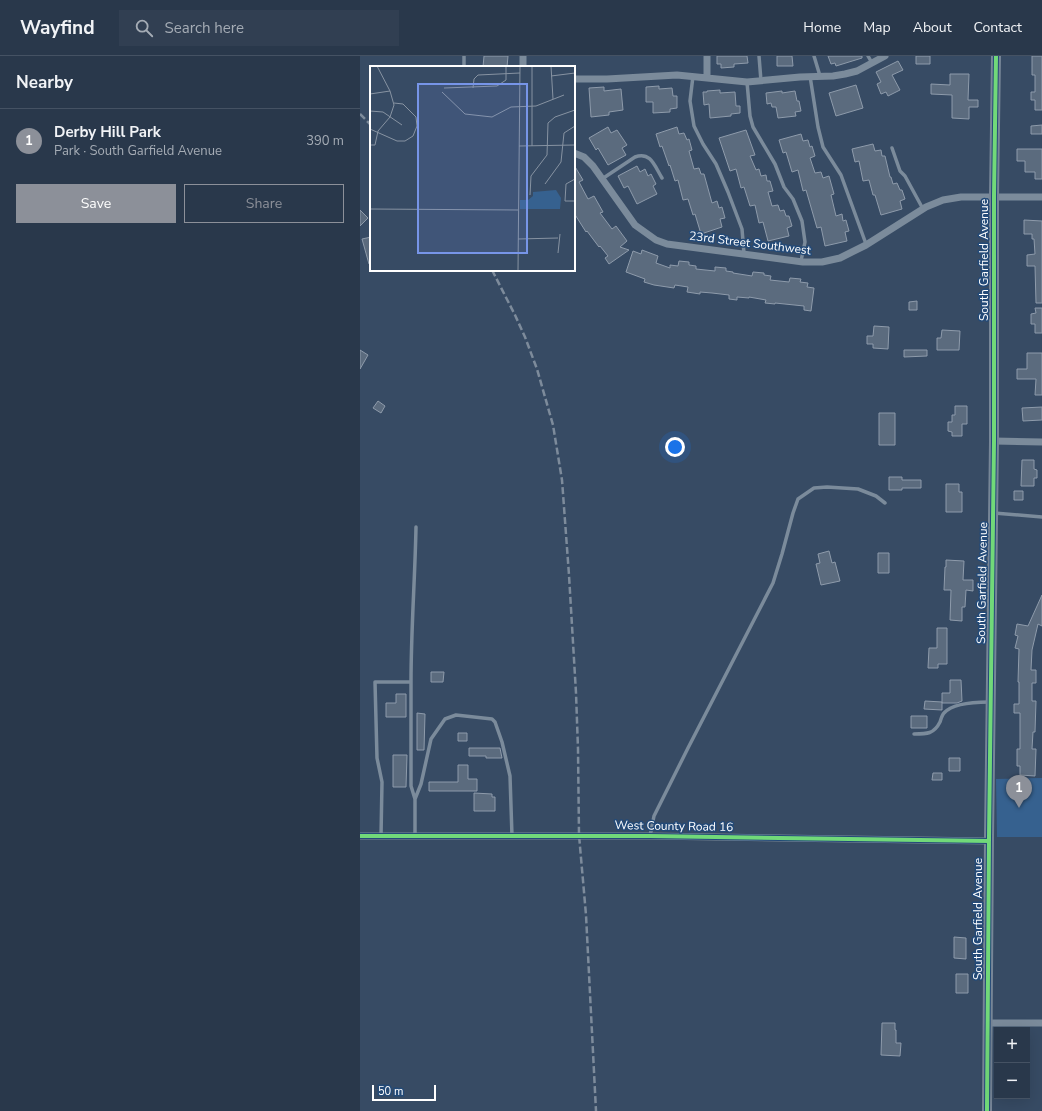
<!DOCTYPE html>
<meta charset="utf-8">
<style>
body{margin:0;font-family:"Nunito Sans",sans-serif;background:#313f52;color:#f1f3f6}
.controls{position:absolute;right:12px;bottom:12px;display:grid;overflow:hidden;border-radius:0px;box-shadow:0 4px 16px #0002}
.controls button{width:36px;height:36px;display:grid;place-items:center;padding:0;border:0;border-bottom:1px solid #455263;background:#29384b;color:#f1f3f6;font:20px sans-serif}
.scale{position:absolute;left:12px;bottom:10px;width:64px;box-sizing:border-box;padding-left:4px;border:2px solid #fff;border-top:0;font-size:11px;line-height:14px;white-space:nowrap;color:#fff;-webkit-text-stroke:3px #234a78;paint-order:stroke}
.you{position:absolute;left:315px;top:391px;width:14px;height:14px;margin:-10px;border:3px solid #fff;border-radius:50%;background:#1a73e8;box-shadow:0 0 0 6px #1a73e833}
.badge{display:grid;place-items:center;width:26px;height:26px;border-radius:50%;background:#8c9099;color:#fff;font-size:13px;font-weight:700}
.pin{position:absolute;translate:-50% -33px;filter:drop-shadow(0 1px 2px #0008)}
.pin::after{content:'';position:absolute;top:21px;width:14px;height:12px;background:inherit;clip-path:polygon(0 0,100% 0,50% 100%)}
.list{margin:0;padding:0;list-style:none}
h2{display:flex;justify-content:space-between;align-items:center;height:52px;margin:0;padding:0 16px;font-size:17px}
h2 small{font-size:13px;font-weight:400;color:#a5acb5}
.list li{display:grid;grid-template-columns:26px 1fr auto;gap:12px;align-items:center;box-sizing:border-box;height:64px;padding:0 16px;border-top:1px solid #455263}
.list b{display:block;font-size:15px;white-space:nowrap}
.list p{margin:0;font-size:13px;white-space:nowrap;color:#a5acb5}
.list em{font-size:13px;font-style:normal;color:#a5acb5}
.actions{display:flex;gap:8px;padding:12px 16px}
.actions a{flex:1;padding:9px 0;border:1px solid #8c9099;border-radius:0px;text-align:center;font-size:14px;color:#8c9099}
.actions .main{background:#8c9099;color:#fff}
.icon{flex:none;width:22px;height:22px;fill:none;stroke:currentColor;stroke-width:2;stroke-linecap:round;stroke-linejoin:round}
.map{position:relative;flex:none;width:682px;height:1055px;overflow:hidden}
header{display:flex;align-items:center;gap:24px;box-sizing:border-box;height:56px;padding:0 20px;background:#29384b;border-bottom:1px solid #455263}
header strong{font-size:19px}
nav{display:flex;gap:22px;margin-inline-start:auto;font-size:14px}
.search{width:280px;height:36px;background:#313f52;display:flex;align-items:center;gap:10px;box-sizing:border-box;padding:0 14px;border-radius:0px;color:#a5acb5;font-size:15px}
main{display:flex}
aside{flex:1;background:#29384b}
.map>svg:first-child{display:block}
.green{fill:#36618f}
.building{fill:#5b6b7e;stroke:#8e9bab}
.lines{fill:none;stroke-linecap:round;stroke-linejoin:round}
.lane{stroke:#7b8b9b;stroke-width:3.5}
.street{stroke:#7b8b9b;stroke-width:7}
.secondary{stroke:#778697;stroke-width:10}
.rail{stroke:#7d8b9b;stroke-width:2.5;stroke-dasharray:7 3;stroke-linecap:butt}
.cycleway-casing{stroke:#234a78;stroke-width:6}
.cycleway{stroke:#71d979;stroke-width:4}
.labels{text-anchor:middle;stroke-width:3;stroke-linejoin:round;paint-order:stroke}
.street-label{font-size:12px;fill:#fff;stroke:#234a78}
.inset-road{fill:none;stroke:#8793a2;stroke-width:1}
.view{fill:#7795e8;fill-opacity:0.15;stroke:#7795e8;stroke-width:2}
.inset-edge{fill:none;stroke:#fff;stroke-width:2}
</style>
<header>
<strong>Wayfind</strong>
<div class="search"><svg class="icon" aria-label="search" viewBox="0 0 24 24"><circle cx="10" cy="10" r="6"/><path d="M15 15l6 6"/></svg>Search here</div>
<nav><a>Home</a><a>Map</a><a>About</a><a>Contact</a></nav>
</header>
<main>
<aside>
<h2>Nearby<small></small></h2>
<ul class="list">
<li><span class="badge">1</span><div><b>Derby Hill Park</b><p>Park · South Garfield Avenue</p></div><em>390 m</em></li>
</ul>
<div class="actions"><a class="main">Save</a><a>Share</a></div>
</aside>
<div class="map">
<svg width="682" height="1055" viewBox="0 0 682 1055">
<rect width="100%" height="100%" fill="#374b64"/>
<path class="green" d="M 682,722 L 682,781 L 637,781 L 636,723 Z"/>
<path class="building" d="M 124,0 L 148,0 L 147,11 L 123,11 Z
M 357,0 L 387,0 L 388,7 L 374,8 L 374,11 L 361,12 L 361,8 L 357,8 Z
M 417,0 L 432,0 L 433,10 L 417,10 Z
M 468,0 L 502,0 L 502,2 L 476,10 L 475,7 L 471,8 Z
M 556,0 L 570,0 L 570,8 L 556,8 Z
M 672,0 L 682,0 L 682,54 L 675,54 L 675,44 L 671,44 L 671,36 L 675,36 L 675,19 L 672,19 Z
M 538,5 L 543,14 L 532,19 L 540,34 L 528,40 L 526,36 L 521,38 L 517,28 L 521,26 L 516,16 Z
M 590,18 L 609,18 L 608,44 L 618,44 L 618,51 L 609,51 L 609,63 L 592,62 L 592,39 L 571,38 L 571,28 L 590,29 Z
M 496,29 L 503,52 L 476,60 L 469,37 Z
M 299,30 L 299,33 L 312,32 L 313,40 L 317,40 L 317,52 L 310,53 L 310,56 L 293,57 L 293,46 L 286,46 L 286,31 Z
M 244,31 L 244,35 L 261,33 L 263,54 L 249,56 L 249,59 L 231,61 L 229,32 Z
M 360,34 L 360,37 L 375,36 L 376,50 L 380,50 L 380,57 L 371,58 L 371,60 L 350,62 L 349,48 L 344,49 L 343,36 L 347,36 L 347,35 Z
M 422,35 L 422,37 L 435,35 L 437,45 L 439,45 L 441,55 L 435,56 L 436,60 L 418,62 L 416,51 L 412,51 L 411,47 L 407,48 L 406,37 Z
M 682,69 L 682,78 L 671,78 L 671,70 Z
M 248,71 L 251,77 L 257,74 L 267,89 L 262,92 L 266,99 L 248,109 L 238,92 L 236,94 L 229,82 Z
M 317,71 L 319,78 L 324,77 L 327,84 L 329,83 L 332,94 L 329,95 L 334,113 L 339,112 L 341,118 L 344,118 L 352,147 L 357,145 L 359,152 L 362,151 L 365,162 L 360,163 L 362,171 L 341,178 L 335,158 L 333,159 L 328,143 L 323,144 L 318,124 L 315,125 L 310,109 L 309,110 L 302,90 L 300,91 L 296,78 Z
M 386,74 L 395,99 L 390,100 L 396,114 L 399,113 L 401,120 L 406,119 L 407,125 L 410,125 L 413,135 L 408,136 L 412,150 L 418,149 L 420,155 L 424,154 L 426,160 L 429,160 L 432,170 L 427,172 L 429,180 L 408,185 L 403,166 L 399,167 L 395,149 L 390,150 L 384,131 L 381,132 L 376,113 L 370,115 L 359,82 Z
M 441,78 L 443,85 L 448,84 L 450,91 L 452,90 L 455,100 L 450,102 L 455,117 L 461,116 L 463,122 L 469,120 L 474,138 L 471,139 L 476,160 L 482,158 L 483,165 L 486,164 L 489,175 L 485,176 L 487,185 L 465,190 L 461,171 L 457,172 L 446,134 L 443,135 L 438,114 L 432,116 L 426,96 L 423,97 L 419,84 Z
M 513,88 L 515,95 L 521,94 L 522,100 L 525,100 L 530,121 L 531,121 L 533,128 L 537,127 L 540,134 L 542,134 L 545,143 L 540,145 L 542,153 L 521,159 L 515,139 L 513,139 L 509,124 L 503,125 L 499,105 L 495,106 L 492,93 Z
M 657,93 L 682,93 L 682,123 L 675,123 L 675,116 L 665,116 L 665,105 L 657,105 Z
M 214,109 L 223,124 L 219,126 L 228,143 L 234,140 L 243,156 L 240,157 L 252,173 L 256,170 L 267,185 L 260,191 L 269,194 L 249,208 L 245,202 L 248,200 L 240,190 L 239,191 L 227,175 L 226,176 L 214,157 Z
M 277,110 L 280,116 L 285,113 L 288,120 L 291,118 L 296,128 L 293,130 L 297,138 L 277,148 L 268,130 L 264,132 L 258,120 Z
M 0,154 L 8,162 L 0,170 Z
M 664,164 L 682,165 L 682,247 L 676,247 L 675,210 L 667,210 L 667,199 L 675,198 L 674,183 L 672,183 L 672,178 L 664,178 Z
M 11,181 L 11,207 L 9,208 L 2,183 Z
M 282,194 L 298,200 L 296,207 L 310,212 L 310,209 L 318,210 L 319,205 L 329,206 L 329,209 L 336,210 L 336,213 L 355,215 L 355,211 L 366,212 L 366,215 L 373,216 L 373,217 L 392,220 L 393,216 L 404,217 L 404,219 L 411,220 L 410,224 L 429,226 L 430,222 L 441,223 L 440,226 L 448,227 L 447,231 L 454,232 L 451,255 L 444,254 L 444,250 L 415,247 L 415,248 L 405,247 L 406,244 L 389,241 L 389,242 L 377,241 L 377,244 L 369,243 L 369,239 L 352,237 L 340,236 L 340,238 L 327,236 L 328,231 L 315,229 L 314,232 L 294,229 L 284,226 L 285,223 L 266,216 L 273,195 L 281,198 Z
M 557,245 L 557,254 L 549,254 L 549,246 Z
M 675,252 L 682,252 L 682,277 L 675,277 L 675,268 L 671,268 L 671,258 L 676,257 Z
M 514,270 L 529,271 L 528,293 L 513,292 L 513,288 L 507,288 L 507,280 L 513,280 Z
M 582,274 L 600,275 L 599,294 L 577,294 L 577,282 L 581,282 Z
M 0,294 L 8,299 L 0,313 Z
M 544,294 L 567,294 L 567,300 L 544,301 Z
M 667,297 L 682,297 L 682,339 L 675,339 L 676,323 L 657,323 L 657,313 L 667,313 Z
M 18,345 L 25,350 L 21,357 L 13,352 Z
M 595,350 L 607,350 L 607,368 L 602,368 L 602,380 L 592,380 L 592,376 L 588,375 L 588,366 L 592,366 L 592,359 L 595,359 Z
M 682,351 L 682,364 L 663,365 L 662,352 Z
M 519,357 L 535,357 L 535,389 L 519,389 Z
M 662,404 L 674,404 L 674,413 L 677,414 L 677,422 L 674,422 L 674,430 L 661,430 Z
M 529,421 L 542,421 L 542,424 L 561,424 L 561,432 L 542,432 L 542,434 L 529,434 Z
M 586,428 L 599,428 L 599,436 L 602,436 L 602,456 L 586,456 Z
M 654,435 L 663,435 L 663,444 L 654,444 Z
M 469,495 L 472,507 L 475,506 L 480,525 L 461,529 L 456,508 L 460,507 L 458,498 Z
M 518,497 L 529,497 L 529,517 L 518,517 Z
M 586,504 L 604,505 L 603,524 L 613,524 L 613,535 L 606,534 L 605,551 L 602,551 L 602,565 L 590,564 L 591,534 L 584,534 L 585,511 L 586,511 Z
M 682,539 L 682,570 L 678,568 L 672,594 L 671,614 L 676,614 L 676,627 L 672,627 L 672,645 L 676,645 L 675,676 L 673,676 L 672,693 L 676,693 L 675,720 L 660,719 L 660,710 L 657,710 L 657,693 L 660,693 L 660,657 L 654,657 L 654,648 L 659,648 L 659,626 L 658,626 L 659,593 L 655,592 L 658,580 L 655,579 L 657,568 L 668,570 Z
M 577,572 L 587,572 L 587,608 L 578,608 L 578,612 L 568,612 L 569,592 L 577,592 Z
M 71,616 L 84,616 L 83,626 L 71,626 Z
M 590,624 L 601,624 L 602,645 L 597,647 L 582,647 L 582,637 L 590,637 Z
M 36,638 L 46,638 L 46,661 L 26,661 L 26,647 L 36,647 Z
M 565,645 L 582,646 L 582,654 L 564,653 Z
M 57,657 L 65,658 L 64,694 L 57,694 Z
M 551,660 L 567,660 L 567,672 L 551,672 Z
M 98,677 L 107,677 L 107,685 L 98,685 Z
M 109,692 L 140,692 L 142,702 L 126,702 L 126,700 L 109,700 Z
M 33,699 L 47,699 L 46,731 L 33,731 Z
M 589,702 L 600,702 L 600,715 L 589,715 Z
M 98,709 L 108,709 L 108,723 L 117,723 L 117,735 L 69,735 L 69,726 L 98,726 Z
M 573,717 L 582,717 L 582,724 L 572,724 Z
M 114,737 L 132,738 L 132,741 L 135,741 L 135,755 L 114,755 Z
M 594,881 L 606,882 L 606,903 L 594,902 Z
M 596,918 L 608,918 L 608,937 L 596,937 Z
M 522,967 L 535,967 L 535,974 L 536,974 L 536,987 L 541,987 L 540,1000 L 521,999 Z"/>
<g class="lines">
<path class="lane" d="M 399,0 L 401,25
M 454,0 L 460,20
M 508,0 L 512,7
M 104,11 L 104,0
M 333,20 L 330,45 L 334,70 L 343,88 L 356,108 L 368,136 L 382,173 L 384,198
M 450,20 L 458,71 L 463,91 L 481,119 L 506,188
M 387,26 L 390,60 L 393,71 L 415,108 L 424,131 L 433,143 L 442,165 L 445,186 L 441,205
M 532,92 L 540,115 L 545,120 L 563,153
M 242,123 L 275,101 C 291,95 295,111 302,122
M 634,457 L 682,461
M 51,626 C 51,574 55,523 56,471
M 554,678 C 567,678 574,678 580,666 C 581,663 582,659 584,657 C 593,647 617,646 629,646
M 55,743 L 61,728 L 71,683 L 85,663 L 96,659 L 132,663 L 135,666 L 142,686 L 150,720 L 152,780
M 21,780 L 22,726 L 17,702 L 15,626 L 51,626 L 51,730 L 55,743 L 55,780
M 290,780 L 294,760 L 328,692 L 413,527 L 422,498 L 433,457 L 438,443 L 454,432 L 467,431 L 498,433 L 516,440 L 525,447"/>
<path class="street" d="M 163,11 L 163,0
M 347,22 L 347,0
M 214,23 L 247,23 L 317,19 L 387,26 L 440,21 L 473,20 L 485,18 L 497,15 L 525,0
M 214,97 L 224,101 L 233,110 L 275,169 L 296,184 L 307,188 L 443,206 L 462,206 L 480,202 L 506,189 L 566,151 L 583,144 L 601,141 L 682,141
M 634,385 L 682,386
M 0,780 L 290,780 L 629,785
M 628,967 L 682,967"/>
<path class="secondary" d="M 627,1055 L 629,782 L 634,385 L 634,140 L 636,0"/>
<path class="rail" d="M 0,58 L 11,69
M 132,214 L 155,259 L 165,281 L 177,313 L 193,369 L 202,424 L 209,519 L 216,637 L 218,693 L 219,779 L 226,859 L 236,1055"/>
<g class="cycleway-casing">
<path id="cycleway" d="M 0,780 L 290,780 L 629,785
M 627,1055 L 629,782 L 634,385 L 634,140 L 636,0"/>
</g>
<use href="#cycleway" class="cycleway"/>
</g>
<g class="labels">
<g class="street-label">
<text transform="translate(390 187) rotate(7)" y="4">23rd Street Southwest</text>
<text transform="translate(624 204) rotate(-90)" y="4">South Garfield Avenue</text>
<text transform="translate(622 527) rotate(-89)" y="4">South Garfield Avenue</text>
<text transform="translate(314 770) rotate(1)" y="4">West County Road 16</text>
<text transform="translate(618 863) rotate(-90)" y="4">South Garfield Avenue</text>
</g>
</g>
<g transform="translate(10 10)">
<rect width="205" height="205" fill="#374b64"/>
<path d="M 186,124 L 191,132 L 190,143 L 150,143 L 150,134 L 158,134 L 163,130 L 163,126 Z" fill="#36618f"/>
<path class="inset-road" d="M 181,0 L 183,33M 181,10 L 205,7M 74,22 L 127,20 L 136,14 L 136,0M 103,22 L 104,13 L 108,9 L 150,7M 72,26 L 95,48 L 122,51 L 141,41 L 166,40 L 194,29M 0,28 L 20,25M 0,45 L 13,46 L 32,59M 0,63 L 27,75 L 35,75 L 43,70 L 47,60 L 46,51 L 33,38 L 24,37M 0,79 L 5,79 L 8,65 L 20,51 L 24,39 L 20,25 L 7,0M 149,80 L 205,79M 162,80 L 162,0M 205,113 L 196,118 L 195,135 L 205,135M 175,118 L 191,96 L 194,67 L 205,60M 160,129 L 161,110 L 177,89 L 178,57 L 185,51 L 205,44M 0,143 L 148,144M 148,173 L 188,172M 188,187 L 190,168M 148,205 L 150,0"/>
<path class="view" d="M 48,18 L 157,18 L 157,187 L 48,187 Z"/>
<rect width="205" height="205" class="inset-edge"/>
</g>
</svg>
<div class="controls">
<button>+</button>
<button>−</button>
</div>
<div class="scale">50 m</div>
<div class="you"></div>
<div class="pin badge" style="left:659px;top:752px">1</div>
</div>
</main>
